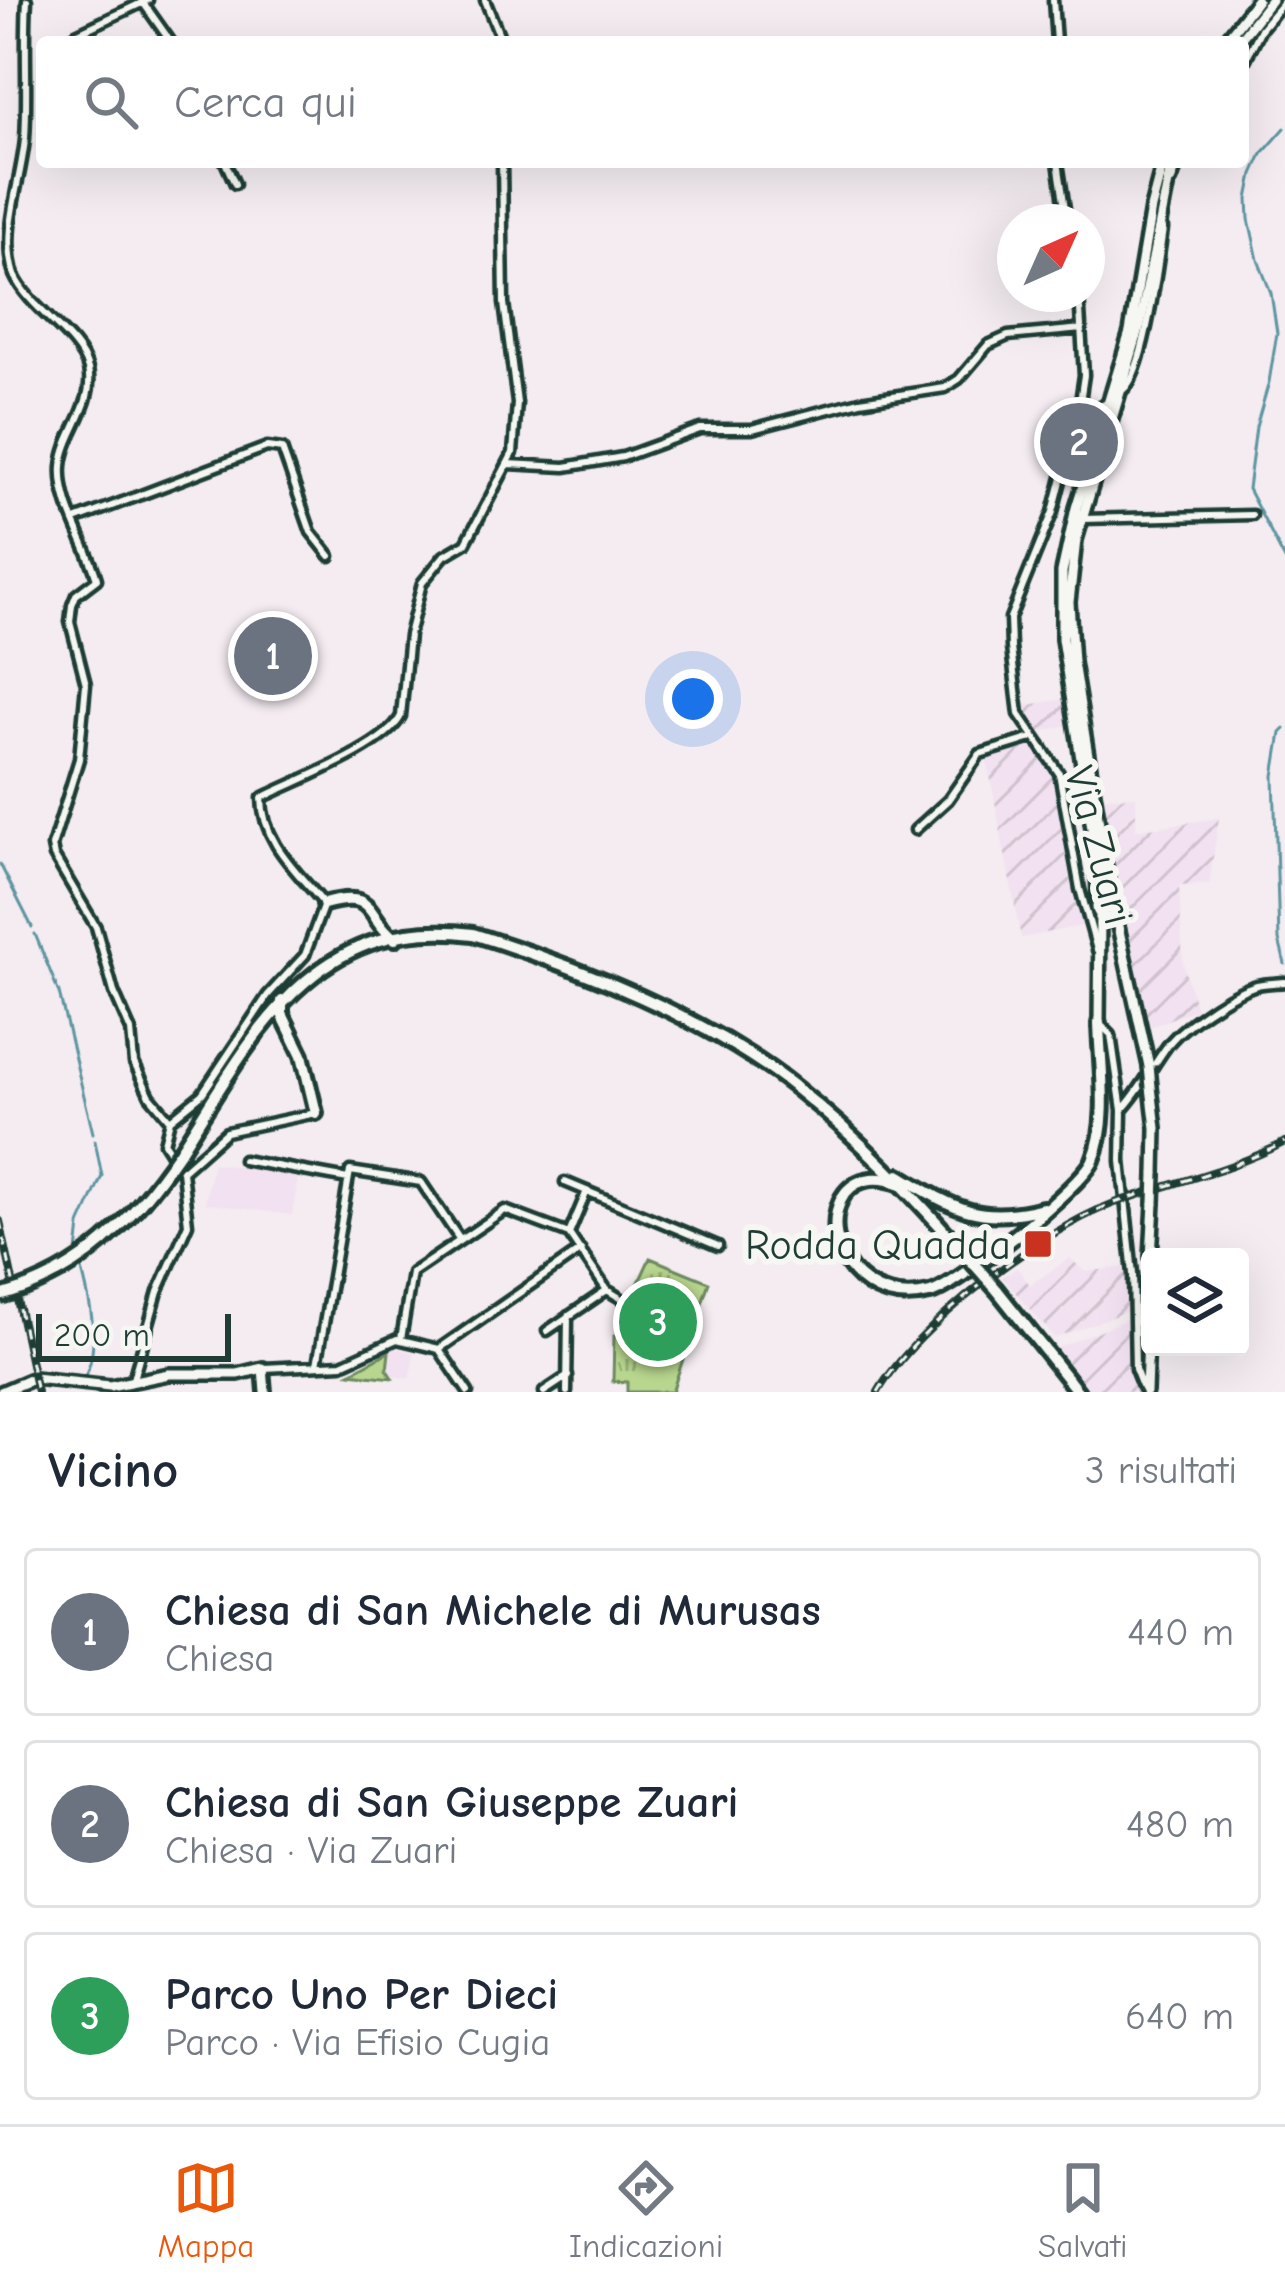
<!DOCTYPE html>
<html lang="it">
<meta charset="utf-8">
<style>
body{margin:0;font-family:"Comic Neue",sans-serif;background:#f2f2f3;color:#1f2937}
.controls{position:absolute;right:36px;bottom:36px;display:grid;overflow:hidden;border-radius:12px;box-shadow:0 12px 48px #0002}
.controls button{width:108px;height:108px;display:grid;place-items:center;padding:0;border:0;border-bottom:3px solid #e0e1e3;background:#fff;color:#1f2937;font:60px sans-serif}
.compass{position:absolute;left:997px;top:204px;width:108px;height:108px;border-radius:50%;background:#fff;box-shadow:0 12px 48px #0002;rotate:45deg}
.scale{position:absolute;left:36px;bottom:30px;width:195px;box-sizing:border-box;padding-left:12px;border:6px solid #1f3d34;border-top:0;font-size:33px;line-height:42px;white-space:nowrap;color:#1f3d34;-webkit-text-stroke:9px #f6f6f2;paint-order:stroke}
.you{position:absolute;left:693px;top:699px;width:42px;height:42px;margin:-30px;border:9px solid #fff;border-radius:50%;background:#1a73e8;box-shadow:0 0 0 18px #1a73e833}
.badge{display:grid;place-items:center;width:78px;height:78px;border-radius:50%;background:#ea580c;color:#fff;font-size:39px;font-weight:700}
.pin{position:absolute;translate:-50% -50%;border:6px solid #fff;box-shadow:0 3px 12px #0006}
.list{margin:0;padding:0;list-style:none}
h2{display:flex;justify-content:space-between;align-items:center;height:156px;margin:0;padding:0 48px;font-size:51px}
h2 small{font-size:39px;font-weight:400;color:#747a83}
.list li{display:grid;grid-template-columns:78px 1fr auto;gap:36px;align-items:center;box-sizing:border-box;height:168px;margin:0 24px 24px;padding:0 24px;border:3px solid #e0e1e3;border-radius:12px}
.list b{display:block;font-size:45px;white-space:nowrap}
.list p{margin:0;font-size:39px;white-space:nowrap;color:#747a83}
.list em{font-size:39px;font-style:normal;color:#747a83}
.icon{flex:none;width:66px;height:66px;fill:none;stroke:currentColor;stroke-width:2;stroke-linecap:round;stroke-linejoin:round}
.map{position:relative;flex:none;width:1285px;height:1392px;overflow:hidden}
.search{position:absolute;background:#fff;box-shadow:0 12px 48px #0002;left:36px;right:36px;top:36px;height:132px;display:flex;align-items:center;gap:30px;box-sizing:border-box;padding:0 42px;border-radius:12px;color:#747a83;font-size:45px}
.sheet{height:732px;background:#fff}
nav{display:flex;justify-content:space-around;align-items:center;box-sizing:border-box;height:168px;border-top:3px solid #e0e1e3;background:#fff;font-size:33px;color:#747a83}
nav a{display:grid;justify-items:center;gap:6px}
nav .on{color:#ea580c}
.map>svg:first-child{display:block}
.built{fill:#f2e1f0}
.industrial{fill:url(#industrial-furrows)}
.grass{fill:url(#grass-tufts);stroke:#6c8a61;stroke-width:3}
.lines{fill:none;stroke-linecap:round;stroke-linejoin:round}
.stream{stroke:#5d95a0;stroke-width:3}
.street-casing{stroke:#1f3d34;stroke-width:15}
.secondary-casing{stroke:#1f3d34;stroke-width:18}
.primary-casing{stroke:#1f3d34;stroke-width:20}
.street{stroke:#f6f6f2;stroke-width:6}
.secondary{stroke:#f6f6f2;stroke-width:9}
.primary{stroke:#f6f6f2;stroke-width:10}
.rail-casing{stroke:#1f3d34;stroke-width:8}
.rail{stroke:#f6f6f2;stroke-width:3;stroke-dasharray:9;stroke-linecap:butt}
.secondary-bridge-casing{stroke:#1f3d34;stroke-width:18;stroke-linecap:butt}
.primary-bridge-casing{stroke:#1f3d34;stroke-width:20;stroke-linecap:butt}
.secondary-bridge{stroke:#f6f6f2;stroke-width:9}
.primary-bridge{stroke:#f6f6f2;stroke-width:10}
.poi-dot{fill:#c8321e;stroke:#f6f6f2;stroke-width:4.5}
.labels{text-anchor:middle;stroke-width:12;stroke-linejoin:round;paint-order:stroke}
.street-label{font-size:42px;fill:#1f3d34;stroke:#f6f6f2}
.poi-label{font-size:42px;fill:#1f3d34;stroke:#f6f6f2;text-anchor:end}
</style>
<div class="map">
<svg width="1285" height="1392" viewBox="0 0 1285 1392">
<defs>
<pattern id="industrial-furrows" width="10" height="10" patternUnits="userSpaceOnUse" patternTransform="scale(3)"><rect width="10" height="10" fill="#f2e1f0"/><path d="M-1 1l2-2M0 10L10 0M9 11l2-2" fill="none" stroke="#cfc2ce"/></pattern>
<pattern id="grass-tufts" width="24" height="20" patternUnits="userSpaceOnUse" patternTransform="scale(3)"><rect width="24" height="20" fill="#b8d68e"/><path d="M3 7l-1-3M5 7V3M7 7l1-3M15 17l-1-3M17 17v-4M19 17l1-3" fill="none" stroke="#95af75"/></pattern>
</defs>
<rect width="100%" height="100%" fill="#f4ecf1"/>
<filter id="ink" filterUnits="userSpaceOnUse"><feTurbulence type="fractalNoise" baseFrequency=".00833" numOctaves="2"/><feDisplacementMap in="SourceGraphic" scale="24" xChannelSelector="R" yChannelSelector="G"/><feConvolveMatrix kernelMatrix="1 2 1 2 8 2 1 2 1" color-interpolation-filters="sRGB"/></filter>
<g filter="url(#ink)">
<path class="built" d="M 213,1163 L 298,1177 L 292,1215 L 205,1203 Z
M 395,1348 L 414,1353 L 410,1378 L 350,1373 Z"/>
<path class="industrial" d="M 1064,699 L 1068,725 L 1031,734 L 1021,706 Z
M 1020,746 L 1034,748 L 1060,786 L 1085,925 L 1021,938 L 986,755 Z
M 1136,796 L 1136,830 L 1219,818 L 1209,884 L 1179,886 L 1183,963 L 1196,1009 L 1149,1027 L 1095,798 Z
M 1070,1258 L 1085,1272 L 1124,1267 L 1130,1310 L 1055,1338 L 1003,1278 L 1017,1268 L 1030,1285 Z
M 1130,1318 L 1139,1392 L 1087,1392 L 1057,1348 Z"/>
<path class="grass" d="M 650,1258 L 709,1282 L 672,1392 L 627,1392 L 627,1382 L 613,1381 L 614,1336 L 621,1335 L 621,1305 L 627,1308 Z
M 389,1352 L 387,1370 L 392,1378 L 350,1373 Z"/>
<g class="lines">
<path class="stream" d="M 1285,128 L 1262,154 L 1253,174 L 1248,199 L 1249,219 L 1258,260 L 1271,293 L 1277,333 L 1269,382 L 1256,427 L 1248,489 L 1285,560
M 1285,729 L 1281,733 L 1274,776 L 1279,940 L 1285,964
M 0,864 L 32,927
M 35,934 L 59,993 L 93,1133
M 77,1253 L 80,1225 L 102,1176 L 95,1141
M 80,1263 C 89,1296 103,1350 82,1381"/>
<g class="street-casing">
<path id="street" d="M 27,0 C 24,46 28,93 25,139 C 21,183 0,232 14,275 C 29,309 79,335 88,369 C 96,404 65,432 62,466 C 59,504 87,543 97,579 L 76,595 L 72,605 L 70,622 L 86,684 L 79,759 L 52,846 L 54,856 L 96,927 L 114,992 L 131,1031 L 134,1063 L 150,1096 L 170,1120 L 164,1143 L 182,1171 L 188,1224 L 158,1292 L 133,1379
M 485,0 L 502,42
M 1053,0 L 1056,42
M 142,1 L 171,42
M 74,42 L 76,34 L 148,0
M 1243,65 L 1261,29 L 1285,0
M 225,162 L 235,184
M 1058,162 L 1067,222
M 1172,181 L 1179,162
M 1079,294 L 1084,375 L 1078,415 L 1107,403
M 1124,389 C 1145,372 1158,261 1163,229
M 1078,415 L 1053,512 L 1010,618 L 1011,648 L 1019,714 L 1059,773 L 1080,889 L 1097,950
M 508,464 L 565,467 L 623,457 L 700,429 L 752,429 L 860,401 L 945,388 L 959,379 L 988,345 L 1008,336 L 1082,329
M 1082,519 L 1252,515
M 75,520 L 267,447 L 282,449 L 311,532 L 330,556
M 915,830 L 948,800 L 980,754 L 1032,738
M 1101,1025 L 1111,1035 L 1122,1110 L 1121,1161 L 1133,1274 L 1135,1369 L 1143,1389
M 1122,1110 C 1140,1091 1150,1070 1165,1049 C 1179,1027 1232,992 1257,985 C 1265,983 1276,983 1285,982
M 170,1120 L 202,1094 L 268,995 L 305,955 L 324,904 C 298,872 262,842 262,798 C 295,781 385,748 401,716 L 409,635 L 422,583 L 444,556 L 466,543 L 513,453 L 517,403 L 504,303 L 502,162
M 243,1160 L 348,1179
M 182,1171 L 226,1132 L 316,1113
M 565,1182 L 718,1246
M 569,1234 L 587,1191
M 547,1331 L 607,1290
M 401,1339 L 412,1273 L 505,1210 L 569,1234 L 607,1290 L 627,1302
M 439,1349 L 581,1250
M 439,1349 L 468,1392
M 317,1365 L 350,1171 L 421,1182 L 460,1240
M 264,1368 L 342,1364 L 397,1339 L 439,1349
M 544,1392 L 568,1376
M 567,1392 L 568,1316"/>
</g>
<g class="secondary-casing">
<path id="secondary" d="M 1224,42 L 1257,0
M 1238,42 L 1271,0
M1097 907a10 10 0 1 1 20 0a10 10 0 1 1-20 0Z
M 1111,898 L 1073,662 L 1069,602 L 1076,540 L 1140,325 L 1172,162
M 1098,902 L 1097,859 L 1062,639 L 1062,572 L 1076,508 L 1130,332 L 1151,208 L 1163,162
M 1115,913 L 1149,1066
M 1099,1023 L 1100,915
M 1151,1087 L 1156,1128 L 1155,1174
M 1151,1257 L 1154,1203
M 1,1392 L 34,1378 L 110,1386 L 169,1374 L 238,1374 L 263,1368 L 265,1392
M 1146,1392 L 1150,1278"/>
</g>
<g class="primary-casing">
<path id="primary" d="M 324,904 C 378,889 364,916 395,939
M 282,1001 L 282,1014 L 302,1055 L 316,1113
M 180,1151 C 253,1037 312,914 473,934 C 579,967 708,1018 796,1088 C 859,1138 913,1195 966,1255
M 899,1175 C 954,1208 978,1225 1043,1208
M 901,1184 C 829,1156 814,1248 868,1284 C 887,1296 909,1298 930,1293 C 957,1287 1083,1185 1093,1160 C 1110,1120 1100,1066 1099,1023
M 997,1290 L 1078,1392"/>
</g>
<use href="#street" class="street"/>
<use href="#secondary" class="secondary"/>
<use href="#primary" class="primary"/>
<g class="rail-casing">
<path id="rail" d="M 0,1221 L 37,1392
M 878,1392 C 917,1325 1039,1232 1112,1204 C 1169,1183 1231,1171 1285,1142"/>
</g>
<use href="#rail" class="rail"/>
<g class="secondary-bridge-casing">
<path id="secondary-bridge" d="M 1149,1066 L 1151,1087
M 1154,1203 L 1155,1174"/>
</g>
<g class="primary-bridge-casing">
<path id="primary-bridge" d="M 966,1255 L 997,1290
M 0,1296 C 84,1273 132,1221 180,1151"/>
</g>
<use href="#secondary-bridge" class="secondary-bridge"/>
<use href="#primary-bridge" class="primary-bridge"/>
</g>
</g>
<rect class="poi-dot" x="1023" y="1229" width="30" height="30" rx="6"/>
<g class="labels">
<g class="street-label">
<text transform="translate(1100 845) rotate(75)" y="15">Via Zuari</text>
</g>
<g class="poi-label">
<text x="1011" y="1259">Rodda Quadda</text>
</g>
</g>
</svg>
<div class="controls">
<button><svg class="icon" aria-label="layers" viewBox="0 0 24 24"><path d="M12 4l9 5-9 5-9-5zM3 14l9 5 9-5"/></svg></button>
</div>
<svg class="compass" viewBox="-18 -18 36 36"><path d="M0-13l5 13h-10z" fill="#e53935"/><path d="M0 13l5-13h-10z" fill="#747a83"/></svg>
<div class="scale">200 m</div>
<div class="you"></div>
<div class="pin badge" style="left:273px;top:656px;background:#6b7280">1</div>
<div class="pin badge" style="left:1079px;top:442px;background:#6b7280">2</div>
<div class="pin badge" style="left:658px;top:1322px;background:#2e9e5b">3</div>
<div class="search"><svg class="icon" aria-label="search" viewBox="0 0 24 24"><circle cx="10" cy="10" r="6"/><path d="M15 15l6 6"/></svg>Cerca qui</div>
</div>
<section class="sheet">
<h2>Vicino<small>3 risultati</small></h2>
<ul class="list">
<li><span class="badge" style="background:#6b7280">1</span><div><b>Chiesa di San Michele di Murusas</b><p>Chiesa</p></div><em>440 m</em></li>
<li><span class="badge" style="background:#6b7280">2</span><div><b>Chiesa di San Giuseppe Zuari</b><p>Chiesa · Via Zuari</p></div><em>480 m</em></li>
<li><span class="badge" style="background:#2e9e5b">3</span><div><b>Parco Uno Per Dieci</b><p>Parco · Via Efisio Cugia</p></div><em>640 m</em></li>
</ul>
</section>
<nav>
<a class="on"><svg class="icon" aria-label="map" viewBox="0 0 24 24"><path d="M3 6l6-2 6 2 6-2v14l-6 2-6-2-6 2zM9 4v14M15 6v14"/></svg>Mappa</a>
<a><svg class="icon" aria-label="directions" viewBox="0 0 24 24"><path d="M12 3l9 9-9 9-9-9zM9 14v-3h6M13 9l2 2-2 2"/></svg>Indicazioni</a>
<a><svg class="icon" aria-label="saved" viewBox="0 0 24 24"><path d="M7 4h10v16l-5-4-5 4z"/></svg>Salvati</a>
</nav>
